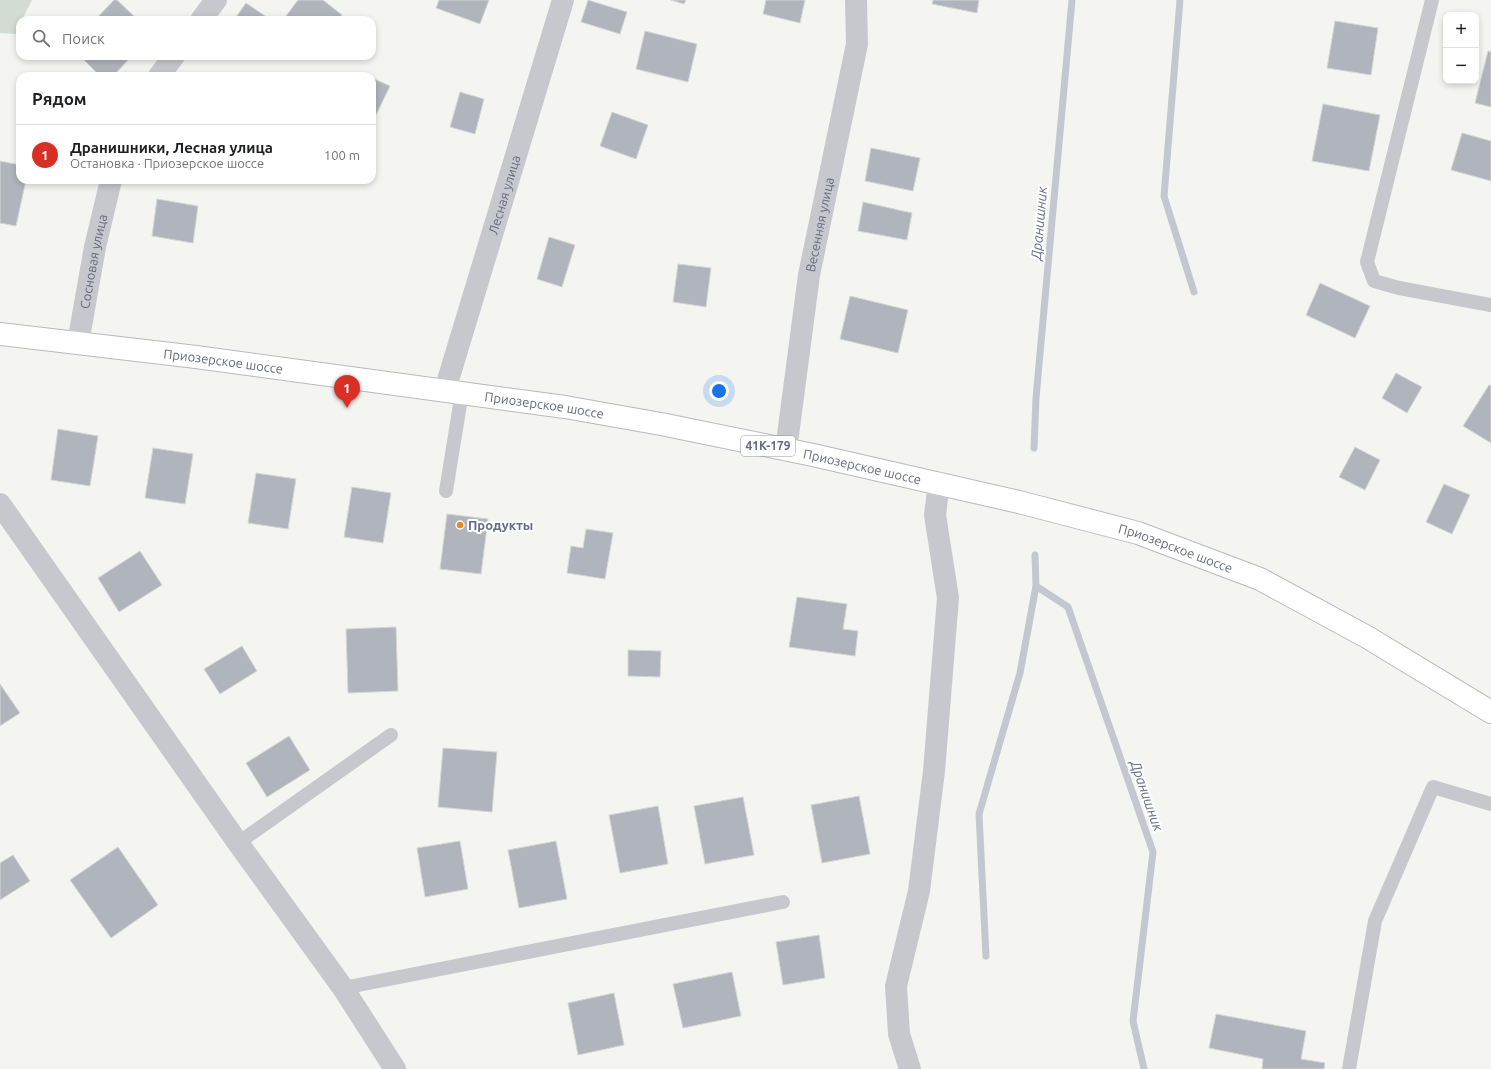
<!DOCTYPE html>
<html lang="ru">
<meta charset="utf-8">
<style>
body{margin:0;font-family:Ubuntu,sans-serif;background:#f6f6f6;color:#202124}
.controls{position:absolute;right:12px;top:12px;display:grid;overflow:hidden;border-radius:8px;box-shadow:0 2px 6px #0003}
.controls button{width:36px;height:36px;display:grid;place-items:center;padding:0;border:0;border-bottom:1px solid #e0e0e0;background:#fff;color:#202124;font:20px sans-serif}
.you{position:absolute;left:719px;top:391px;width:14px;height:14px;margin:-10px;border:3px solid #fff;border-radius:50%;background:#1a73e8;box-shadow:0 0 0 6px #1a73e833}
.badge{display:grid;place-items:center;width:26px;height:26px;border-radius:50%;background:#d93025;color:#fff;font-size:13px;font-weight:700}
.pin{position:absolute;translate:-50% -33px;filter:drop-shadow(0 1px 2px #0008)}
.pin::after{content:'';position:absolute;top:21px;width:14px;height:12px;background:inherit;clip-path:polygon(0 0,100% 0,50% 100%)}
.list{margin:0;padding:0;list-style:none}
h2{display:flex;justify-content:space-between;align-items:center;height:52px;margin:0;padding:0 16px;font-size:17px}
h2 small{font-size:13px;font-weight:400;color:#757577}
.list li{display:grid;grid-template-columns:26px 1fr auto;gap:12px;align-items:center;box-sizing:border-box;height:60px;padding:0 16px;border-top:1px solid #e0e0e0}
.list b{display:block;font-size:15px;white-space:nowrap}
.list p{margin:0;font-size:13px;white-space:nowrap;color:#757577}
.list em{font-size:13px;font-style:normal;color:#757577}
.icon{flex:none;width:22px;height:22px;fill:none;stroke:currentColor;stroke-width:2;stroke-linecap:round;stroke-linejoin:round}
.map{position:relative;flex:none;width:1491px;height:1069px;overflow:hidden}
.search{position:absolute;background:#fff;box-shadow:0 2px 6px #0003;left:16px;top:16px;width:360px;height:44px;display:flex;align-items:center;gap:10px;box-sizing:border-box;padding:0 14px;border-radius:12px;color:#757577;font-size:15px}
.panel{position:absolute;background:#fff;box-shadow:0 2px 6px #0003;left:16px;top:72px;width:360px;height:112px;border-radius:12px}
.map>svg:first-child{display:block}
.green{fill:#d3dcd3}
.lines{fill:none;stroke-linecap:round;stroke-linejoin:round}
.stream{stroke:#c3c8d0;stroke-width:7}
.building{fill:#b0b4bc;stroke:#d6d6d4}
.primary-casing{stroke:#b7b9be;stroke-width:24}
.service{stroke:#c7c8cd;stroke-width:14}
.minor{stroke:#c7c8cd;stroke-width:22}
.primary{stroke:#fff;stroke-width:22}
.poi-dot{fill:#e38d23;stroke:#fff;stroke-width:1.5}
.labels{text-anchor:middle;stroke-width:4;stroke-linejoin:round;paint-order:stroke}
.shield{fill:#fff;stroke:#9297a8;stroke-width:1}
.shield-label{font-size:12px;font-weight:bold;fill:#646b83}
.street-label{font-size:13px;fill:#646b83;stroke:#fff}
.poi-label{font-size:13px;font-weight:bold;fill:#646b83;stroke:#fff;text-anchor:start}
.water-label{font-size:14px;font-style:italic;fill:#647386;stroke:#fff}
</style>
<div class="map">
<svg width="1491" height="1069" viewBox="0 0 1491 1069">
<rect width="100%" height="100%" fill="#f4f5f1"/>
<path class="green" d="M 0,0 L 32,0 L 22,20 L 20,20 L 20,25 L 16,34 L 0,33 Z"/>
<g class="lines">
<path class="stream" d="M 1180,0 L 1164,196 L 1194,292
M 1034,448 L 1036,398 L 1072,0
M 1036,586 L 1068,607 L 1153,852 L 1133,1021 L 1144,1069
M 986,956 L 979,814 L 1020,673 L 1036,586 L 1035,555"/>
</g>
<path class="building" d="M 114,0 L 117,0 L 138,20 L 95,20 Z
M 298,0 L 323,0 L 342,15 L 338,20 L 283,20 Z
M 439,0 L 489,0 L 480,24 L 436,8 Z
M 588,0 L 627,12 L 620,34 L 581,22 Z
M 671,0 L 686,0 L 684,4 Z
M 766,0 L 805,0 L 800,23 L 763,14 Z
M 933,0 L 979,0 L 977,13 L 932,4 Z
M 246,3 L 271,20 L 234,20 Z
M 1335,21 L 1378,28 L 1371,75 L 1327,68 Z
M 645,31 L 697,44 L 688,82 L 636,69 Z
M 1488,51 L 1491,52 L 1491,107 L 1475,103 Z
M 80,56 L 132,56 L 113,76 L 100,76 Z
M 372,78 L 390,86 L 374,119 L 372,118 Z
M 460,92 L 484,99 L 475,134 L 450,127 Z
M 1323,104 L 1380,115 L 1369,171 L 1312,161 Z
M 612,112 L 648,125 L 636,159 L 600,146 Z
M 1462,133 L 1491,141 L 1491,181 L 1451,170 Z
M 871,148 L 920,158 L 913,191 L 865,181 Z
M 0,161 L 20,165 L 20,180 L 26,180 L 16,226 L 0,223 Z
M 157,199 L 198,206 L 193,243 L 152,236 Z
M 863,202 L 912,213 L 907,240 L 858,231 Z
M 549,237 L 575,245 L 562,287 L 537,279 Z
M 678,264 L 711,268 L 706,307 L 673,302 Z
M 1320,283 L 1370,306 L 1355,338 L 1306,315 Z
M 850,296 L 908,310 L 898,353 L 840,339 Z
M 1396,373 L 1422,387 L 1407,413 L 1382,398 Z
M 1489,385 L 1491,386 L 1491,443 L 1463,426 Z
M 58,429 L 98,436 L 90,486 L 51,480 Z
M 1355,447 L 1380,460 L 1365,490 L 1339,477 Z
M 153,448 L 193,454 L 185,504 L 145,498 Z
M 256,473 L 296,479 L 288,529 L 248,523 Z
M 1444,484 L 1470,495 L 1452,534 L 1426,522 Z
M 352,487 L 391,493 L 383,543 L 344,537 Z
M 447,514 L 488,519 L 481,574 L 440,569 Z
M 586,529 L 613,533 L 605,579 L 567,573 L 571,546 L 583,548 Z
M 140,551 L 162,585 L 119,612 L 98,578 Z
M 797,597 L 847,604 L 843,629 L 858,631 L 855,656 L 789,647 Z
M 396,627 L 398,691 L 348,693 L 346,629 Z
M 242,646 L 257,671 L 220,694 L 204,669 Z
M 628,650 L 661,651 L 660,677 L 628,676 Z
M 0,684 L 20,713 L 0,726 Z
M 289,736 L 310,770 L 267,797 L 246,763 Z
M 443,748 L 497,752 L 492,812 L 438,807 Z
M 859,796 L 870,854 L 822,863 L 811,805 Z
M 743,797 L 754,855 L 705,864 L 694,806 Z
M 658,806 L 668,864 L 620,873 L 609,815 Z
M 460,841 L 468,889 L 425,897 L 417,848 Z
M 556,841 L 567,899 L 519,908 L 508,850 Z
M 118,847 L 158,905 L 111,938 L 70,880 Z
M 13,855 L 30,881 L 0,900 L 0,863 Z
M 819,935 L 825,978 L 783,985 L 776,942 Z
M 732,972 L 741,1016 L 683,1028 L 673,984 Z
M 614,993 L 624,1045 L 578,1055 L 568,1003 Z
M 1216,1014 L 1306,1031 L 1301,1059 L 1325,1063 L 1324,1069 L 1262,1069 L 1263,1059 L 1209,1048 Z"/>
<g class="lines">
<g class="primary-casing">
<g id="primary">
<path id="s4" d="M 0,334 L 196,357 L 565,407 L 661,424 L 813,455 L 1019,502 L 1138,533 L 1260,579 L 1367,637 L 1491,712"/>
</g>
</g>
<path class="service" d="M 1432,0 L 1367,262 L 1374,281 L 1399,288 L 1491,305
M 446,491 L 462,392
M 238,843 L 391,735
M 343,988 L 783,902
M 1349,1069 L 1375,921 L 1433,787 L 1491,804"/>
<g class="minor">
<path d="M 201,20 L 216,0"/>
<path d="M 159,76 L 174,56"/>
<path id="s1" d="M 78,343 L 95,247 L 111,180"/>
<path id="s2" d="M 445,390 L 563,0"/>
<path id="s3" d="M 786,450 L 809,275 L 857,44 L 856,0"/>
<path d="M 0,504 L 238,843 L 343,988 L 395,1069"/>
<path d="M 910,1069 L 899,1034 L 896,986 L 919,891 L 934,771 L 948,598 L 935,515 L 939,483"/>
</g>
<use href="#primary" class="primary"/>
</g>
<circle class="poi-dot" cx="460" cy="525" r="4"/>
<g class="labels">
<rect class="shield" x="741" y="436" width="54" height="20" rx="3"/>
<g class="shield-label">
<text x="768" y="450">41К-179</text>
</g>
<g class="street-label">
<text dy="5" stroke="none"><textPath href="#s2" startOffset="204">Лесная улица</textPath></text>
<text dy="5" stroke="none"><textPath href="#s3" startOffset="228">Весенняя улица</textPath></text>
<text dy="5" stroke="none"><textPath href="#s1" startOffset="83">Сосновая улица</textPath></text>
<text dy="5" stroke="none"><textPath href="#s4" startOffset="225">Приозерское шоссе</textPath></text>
<text dy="5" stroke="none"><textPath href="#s4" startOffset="549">Приозерское шоссе</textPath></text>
<text dy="5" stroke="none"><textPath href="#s4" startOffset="873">Приозерское шоссе</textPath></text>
<text dy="5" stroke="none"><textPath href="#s4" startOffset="1197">Приозерское шоссе</textPath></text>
</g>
<g class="poi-label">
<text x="468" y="530">Продукты</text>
</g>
<g class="water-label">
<text transform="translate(1039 223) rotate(-85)" y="5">Дранишник</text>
<text transform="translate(1147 796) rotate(71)" y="5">Дранишник</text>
</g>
</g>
</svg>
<div class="controls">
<button>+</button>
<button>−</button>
</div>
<div class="you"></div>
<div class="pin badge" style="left:347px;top:408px">1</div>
<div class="search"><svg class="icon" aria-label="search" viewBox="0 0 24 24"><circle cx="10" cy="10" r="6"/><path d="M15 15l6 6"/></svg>Поиск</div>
<section class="panel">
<h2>Рядом<small></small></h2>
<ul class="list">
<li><span class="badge">1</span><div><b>Дранишники, Лесная улица</b><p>Остановка · Приозерское шоссе</p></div><em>100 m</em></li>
</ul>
</section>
</div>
